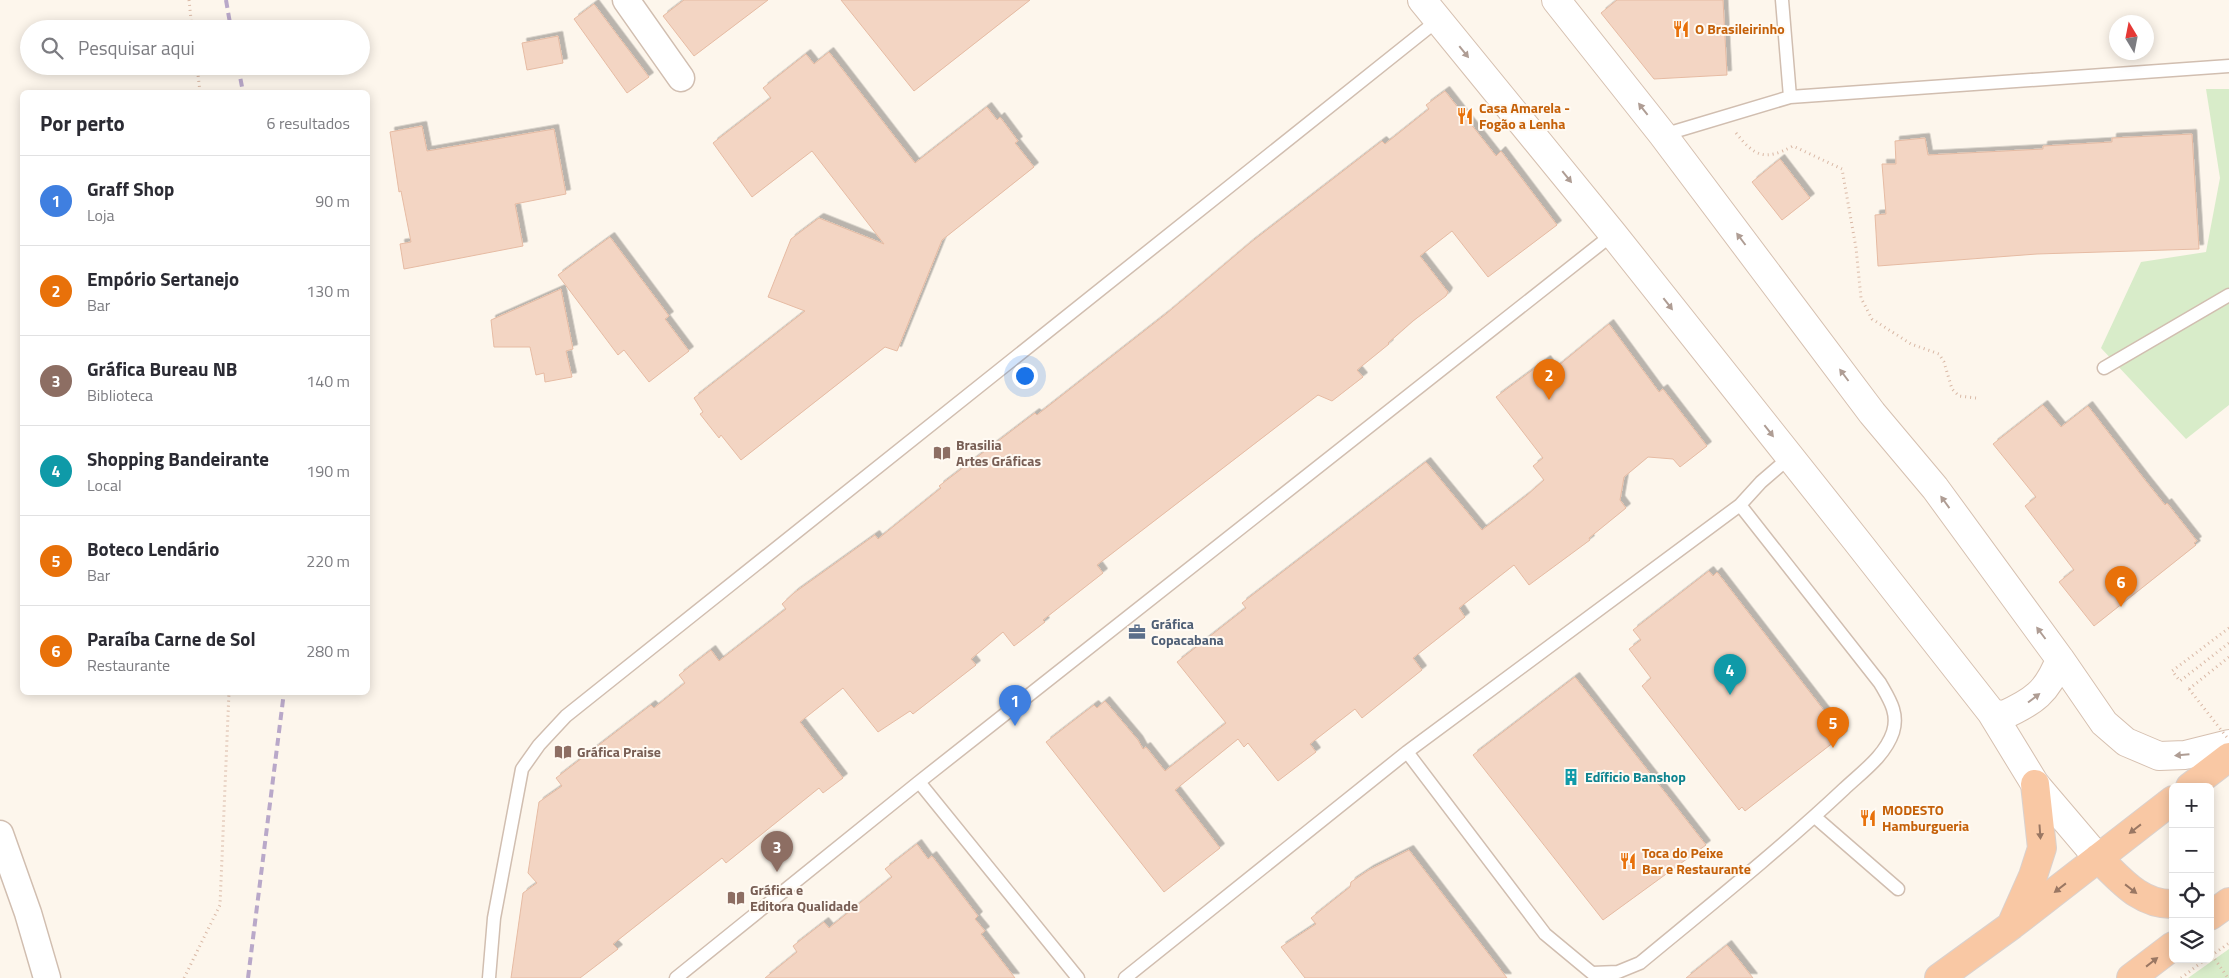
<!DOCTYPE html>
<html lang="pt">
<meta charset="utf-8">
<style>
body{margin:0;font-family:"Titillium Web",sans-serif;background:#f2f2f3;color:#2b2b33}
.controls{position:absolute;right:15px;bottom:15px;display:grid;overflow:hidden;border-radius:8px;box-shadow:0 2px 12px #0003}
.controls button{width:45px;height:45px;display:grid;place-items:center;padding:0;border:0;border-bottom:1px solid #e1e1e2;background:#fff;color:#2b2b33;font:25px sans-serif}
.compass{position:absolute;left:2109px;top:15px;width:45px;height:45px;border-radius:50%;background:#fff;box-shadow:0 2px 12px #0003;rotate:350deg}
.you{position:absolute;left:1024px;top:375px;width:18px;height:18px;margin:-12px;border:4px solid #fff;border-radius:50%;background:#1a73e8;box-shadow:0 0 0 8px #1a73e833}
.badge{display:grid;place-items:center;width:32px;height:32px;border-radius:50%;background:#e76f51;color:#fff;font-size:16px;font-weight:700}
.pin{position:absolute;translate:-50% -41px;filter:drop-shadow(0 1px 2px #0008)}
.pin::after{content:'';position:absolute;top:26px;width:18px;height:15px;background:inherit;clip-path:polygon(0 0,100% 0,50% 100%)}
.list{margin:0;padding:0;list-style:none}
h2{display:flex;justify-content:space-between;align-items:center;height:65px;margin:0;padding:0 20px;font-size:21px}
h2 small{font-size:16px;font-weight:400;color:#7c7c81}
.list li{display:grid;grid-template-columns:32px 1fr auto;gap:15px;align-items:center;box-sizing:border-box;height:90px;padding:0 20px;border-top:1px solid #e1e1e2}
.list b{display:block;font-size:19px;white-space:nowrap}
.list p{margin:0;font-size:16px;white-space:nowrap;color:#7c7c81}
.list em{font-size:16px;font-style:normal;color:#7c7c81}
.icon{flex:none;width:28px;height:28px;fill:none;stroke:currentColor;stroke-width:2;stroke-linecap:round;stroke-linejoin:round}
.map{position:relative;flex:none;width:2229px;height:978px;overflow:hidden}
.search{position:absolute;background:#fff;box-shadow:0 2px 12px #0003;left:20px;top:20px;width:350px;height:55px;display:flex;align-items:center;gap:12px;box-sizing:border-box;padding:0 18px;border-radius:28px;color:#7c7c81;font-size:19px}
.panel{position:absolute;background:#fff;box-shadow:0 2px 12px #0003;left:20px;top:90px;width:350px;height:605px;border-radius:8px}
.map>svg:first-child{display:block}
.green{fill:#d8ecc9}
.building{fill:#f3d5c3;stroke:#e6bba3;filter:url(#shadow)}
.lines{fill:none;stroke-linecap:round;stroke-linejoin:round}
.service-casing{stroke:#d1beb0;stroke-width:15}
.minor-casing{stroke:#d1beb0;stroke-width:29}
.secondary-casing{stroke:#d6c0b0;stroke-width:30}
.trunk-casing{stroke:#dad1cd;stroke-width:30}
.path{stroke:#d9b8a5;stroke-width:3;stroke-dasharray:1 4;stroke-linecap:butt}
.service{stroke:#fff;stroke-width:12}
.minor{stroke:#fff;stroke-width:26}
.secondary{stroke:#fff;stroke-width:28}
.trunk{stroke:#f9c8a4;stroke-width:28}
.rail{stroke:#b9a8c9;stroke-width:4;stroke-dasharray:8 5;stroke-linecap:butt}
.path-bridge{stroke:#d9b8a5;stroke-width:3;stroke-dasharray:1 4;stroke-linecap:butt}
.oneway{fill:#af9d94}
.oneway2{fill:#9a7763}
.labels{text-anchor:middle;stroke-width:4;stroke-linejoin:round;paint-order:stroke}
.food-label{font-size:14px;font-weight:bold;fill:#c56008;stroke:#fffaf3;text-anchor:start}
.education-label{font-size:14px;font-weight:bold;fill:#785e54;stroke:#fffaf3;text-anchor:start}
.service-label{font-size:14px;font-weight:bold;fill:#4e5e75;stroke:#fffaf3;text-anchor:start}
.culture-label{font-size:14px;font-weight:bold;fill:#0d838f;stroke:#fffaf3;text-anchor:start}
</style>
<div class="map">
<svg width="2229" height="978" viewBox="0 0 2229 978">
<defs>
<filter id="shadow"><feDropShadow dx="4.5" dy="-4.5" stdDeviation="0" flood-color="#0004"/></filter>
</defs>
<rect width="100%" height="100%" fill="#fdf6ec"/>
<path class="green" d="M 2206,89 L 2229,89 L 2229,405 L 2186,439 L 2101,348 L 2141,262 L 2206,252 L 2220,178 Z
M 2229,949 L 2229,978 L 2188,978 Z"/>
<path class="building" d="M 684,0 L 768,0 L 694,56 L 663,16 Z
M 841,0 L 1030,0 L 914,91 Z
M 1617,0 L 1723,0 L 1727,75 L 1654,79 L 1601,13 Z
M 594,4 L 649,77 L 627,93 L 574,19 Z
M 558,36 L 563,63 L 527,70 L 522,43 Z
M 829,52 L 915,163 L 987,107 L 997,120 L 1000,117 L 1018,141 L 1015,143 L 1034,167 L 942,240 L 897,351 L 885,347 L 741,460 L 721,435 L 719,438 L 700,414 L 703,412 L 694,398 L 805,311 L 768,297 L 791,239 L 819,218 L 884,244 L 812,151 L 752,197 L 713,143 L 771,98 L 763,88 L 806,54 L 814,64 Z
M 1445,91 L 1496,156 L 1501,151 L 1557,225 L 1488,277 L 1452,231 L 1420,256 L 1448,292 L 1446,296 L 1413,321 L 1388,343 L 1389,344 L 1357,370 L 1363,377 L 1332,401 L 1318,395 L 1097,565 L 1103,573 L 1043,620 L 1045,622 L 1014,646 L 1003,632 L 971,659 L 976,665 L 913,714 L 910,711 L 878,732 L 843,688 L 800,722 L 843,778 L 823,793 L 819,788 L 726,863 L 722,858 L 613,944 L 618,949 L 580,978 L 511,978 L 523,893 L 537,883 L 528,873 L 539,802 L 562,786 L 556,778 L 651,705 L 654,708 L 685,683 L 679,675 L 711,650 L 719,661 L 786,609 L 782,604 L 794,593 L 875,535 L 878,539 L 941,488 L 939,486 L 1035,413 L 1037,415 L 1166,314 L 1250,243 L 1382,141 L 1385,144 L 1429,109 L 1426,105 Z
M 422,126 L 427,151 L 554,129 L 566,194 L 515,204 L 523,246 L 404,269 L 400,244 L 411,242 L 401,191 L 399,192 L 390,132 Z
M 2192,134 L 2199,249 L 2037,254 L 1878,266 L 1875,215 L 1886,214 L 1882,164 L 1896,164 L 1895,141 L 1925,138 L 1928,155 L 2043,149 L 2043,146 L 2112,142 L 2112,138 Z
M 1780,159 L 1810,198 L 1782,220 L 1752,182 Z
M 610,237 L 669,316 L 665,319 L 689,351 L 649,382 L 624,350 L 618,355 L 558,275 Z
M 561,289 L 573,349 L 566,351 L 572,377 L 545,382 L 544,373 L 536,375 L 530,347 L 494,347 L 491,320 Z
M 1609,324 L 1659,392 L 1663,389 L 1707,446 L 1680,467 L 1673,459 L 1648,457 L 1624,477 L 1620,500 L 1626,508 L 1589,538 L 1590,540 L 1529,585 L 1514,565 L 1486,587 L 1459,608 L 1465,617 L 1413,658 L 1422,670 L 1362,718 L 1355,709 L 1310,744 L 1316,752 L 1278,781 L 1248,743 L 1244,747 L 1238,739 L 1175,790 L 1220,848 L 1164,892 L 1046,742 L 1094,705 L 1097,708 L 1105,701 L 1138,740 L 1143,749 L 1146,747 L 1165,771 L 1226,723 L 1177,662 L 1246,608 L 1242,603 L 1426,462 L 1482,530 L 1526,496 L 1544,480 L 1533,466 L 1543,458 L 1496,397 L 1546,360 L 1553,370 Z
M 2043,405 L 2061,427 L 2088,406 L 2145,480 L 2165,505 L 2167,503 L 2197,541 L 2194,543 L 2196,545 L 2094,626 L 2059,582 L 2074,570 L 2025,506 L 2036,497 L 1993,444 Z
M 1709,571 L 1713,576 L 1717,572 L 1843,735 L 1745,811 L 1742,807 L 1739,810 L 1642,686 L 1651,678 L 1629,649 L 1641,640 L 1633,630 Z
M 1575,677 L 1706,845 L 1603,920 L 1473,755 Z
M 917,844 L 928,859 L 932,856 L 978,916 L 975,919 L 985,931 L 981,934 L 1015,978 L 765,978 L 797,952 L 793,946 L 824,922 L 829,928 L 892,877 L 885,869 Z
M 1409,850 L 1507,978 L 1305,978 L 1281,947 L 1316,924 L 1311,918 L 1350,887 L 1351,882 L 1369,870 Z
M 1727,945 L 1753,978 L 1686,978 Z"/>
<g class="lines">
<g class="service-casing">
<path id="service" d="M 1782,0 L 1790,97
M 1663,135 L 1790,97 L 2229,66
M 2104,368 L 2229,295
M 1407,752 L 1545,934 L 1592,973 L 1618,972 L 1640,963 C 1709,906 1779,850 1844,789 C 1862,772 1885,756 1893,732 C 1899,713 1889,699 1880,683 L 1740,505
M 919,782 L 1078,978
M 1815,817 L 1898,889
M 489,978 L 494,918 L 522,769 L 539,745 L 566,716 L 1438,20
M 676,978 L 919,782 L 1613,234
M 1125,978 L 1407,752 L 1740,505 L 1761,482 L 1790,457"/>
</g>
<g class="minor-casing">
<path id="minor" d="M 626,0 L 681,78
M 0,834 L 28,913 L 47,978"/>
</g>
<g class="secondary-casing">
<path id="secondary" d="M 1422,0 L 1613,234 L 1856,540 L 1991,712 L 2035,784 L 2098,858
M 1556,0 L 1663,135 L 1872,413 L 1935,488 L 2060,659 L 2104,723 L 2126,742 L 2159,756 L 2185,755 L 2229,744
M 1991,712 L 2002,716 C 2033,702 2048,692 2060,659"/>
</g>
<g class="trunk-casing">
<path id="trunk" d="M 2190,787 L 2229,757
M 2098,858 C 2120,879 2140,905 2173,904
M 2210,916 L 2229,902
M 2013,921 L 2033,876 L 2042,848 L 2035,784
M 1939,978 L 2012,925 L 2173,800
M 2131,978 L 2173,946"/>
</g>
<path class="path" d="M 189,0 L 192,29
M 197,66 L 200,92
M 1736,133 C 1755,157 1765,161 1793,146 L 1842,169 L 1856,248 L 1861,298 L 1872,319 L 1911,344 L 1939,354 L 1944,362 L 1952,389 L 1959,396 L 1976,398
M 2229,628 L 2172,671 L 2180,681 L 2229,643
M 2189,689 L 2229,657
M 2212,955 L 2228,978
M 2211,956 L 2229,943
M 184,978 L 220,905 L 229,692
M 2181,978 L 2206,959"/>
<use href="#service" class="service"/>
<use href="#minor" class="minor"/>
<use href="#secondary" class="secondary"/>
<use href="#trunk" class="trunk"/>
<path class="rail" d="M 226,0 L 231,29
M 238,66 L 243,92
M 248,978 L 284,692"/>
<path class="path-bridge" d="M 2189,689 L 2229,740"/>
</g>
<defs><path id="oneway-solid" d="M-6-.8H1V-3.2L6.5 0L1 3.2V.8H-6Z" transform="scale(1.25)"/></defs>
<g class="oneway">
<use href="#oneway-solid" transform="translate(1464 52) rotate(51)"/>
<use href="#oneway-solid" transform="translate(1643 109) rotate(-128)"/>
<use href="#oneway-solid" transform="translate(1567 177) rotate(51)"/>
<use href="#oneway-solid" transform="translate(1741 239) rotate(-127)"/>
<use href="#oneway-solid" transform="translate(1668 304) rotate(52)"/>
<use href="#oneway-solid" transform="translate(1844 375) rotate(-127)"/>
<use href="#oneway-solid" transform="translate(1769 431) rotate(52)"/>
<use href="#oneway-solid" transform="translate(1945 502) rotate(-126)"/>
<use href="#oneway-solid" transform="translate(2041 633) rotate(-127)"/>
<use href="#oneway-solid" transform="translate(2034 698) rotate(-37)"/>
<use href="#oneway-solid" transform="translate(2182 755) rotate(175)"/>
</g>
<g class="oneway2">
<use href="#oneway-solid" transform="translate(2135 829) rotate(142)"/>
<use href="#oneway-solid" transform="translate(2040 832) rotate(86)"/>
<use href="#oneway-solid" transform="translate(2060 888) rotate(142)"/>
<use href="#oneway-solid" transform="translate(2131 889) rotate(38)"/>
<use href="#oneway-solid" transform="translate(2152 962) rotate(-38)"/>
</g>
<defs>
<g id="restaurant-bare" transform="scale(1.35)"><path d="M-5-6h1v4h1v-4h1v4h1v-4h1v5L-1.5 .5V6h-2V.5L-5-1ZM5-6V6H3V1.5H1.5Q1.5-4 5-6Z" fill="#e8710a" stroke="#fffaf3" stroke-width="2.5" paint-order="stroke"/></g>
<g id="library-bare" transform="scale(1.35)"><path d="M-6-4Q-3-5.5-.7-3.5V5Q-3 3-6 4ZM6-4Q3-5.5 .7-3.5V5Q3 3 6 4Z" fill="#8d6e63" stroke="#fffaf3" stroke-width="2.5" paint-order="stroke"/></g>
<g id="office-bare" transform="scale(1.35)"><path d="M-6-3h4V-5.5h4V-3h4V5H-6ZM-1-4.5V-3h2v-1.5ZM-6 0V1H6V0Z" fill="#5c6f8a" stroke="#fffaf3" stroke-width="2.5" paint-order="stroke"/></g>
<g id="building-bare" transform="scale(1.35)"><path d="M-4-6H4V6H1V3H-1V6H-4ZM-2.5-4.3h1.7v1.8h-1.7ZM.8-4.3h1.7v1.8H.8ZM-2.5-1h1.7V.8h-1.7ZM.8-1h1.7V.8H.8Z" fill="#0f9aa8" stroke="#fffaf3" stroke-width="2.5" paint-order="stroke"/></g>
</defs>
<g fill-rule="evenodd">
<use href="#restaurant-bare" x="1681" y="29"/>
<use href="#restaurant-bare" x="1465" y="116"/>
<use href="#library-bare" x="942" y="453"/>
<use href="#office-bare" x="1137" y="632"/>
<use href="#library-bare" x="563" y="752"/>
<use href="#building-bare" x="1571" y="777"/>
<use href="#restaurant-bare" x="1868" y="818"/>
<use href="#restaurant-bare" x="1628" y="861"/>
<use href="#library-bare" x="736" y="898"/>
</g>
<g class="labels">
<g class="food-label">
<text x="1695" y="34">O Brasileirinho</text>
<text x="1479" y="113">Casa Amarela -<tspan x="1479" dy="16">Fogão a Lenha</tspan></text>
<text x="1882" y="815">MODESTO<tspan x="1882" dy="16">Hamburgueria</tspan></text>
<text x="1642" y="858">Toca do Peixe<tspan x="1642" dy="16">Bar e Restaurante</tspan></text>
</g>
<g class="education-label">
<text x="956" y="450">Brasilia<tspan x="956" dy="16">Artes Gráficas</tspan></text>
<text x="577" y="757">Gráfica Praise</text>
<text x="750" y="895">Gráfica e<tspan x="750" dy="16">Editora Qualidade</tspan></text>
</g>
<g class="service-label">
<text x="1151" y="629">Gráfica<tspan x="1151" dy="16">Copacabana</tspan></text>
</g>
<g class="culture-label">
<text x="1585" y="782">Edíficio Banshop</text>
</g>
</g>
</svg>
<div class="controls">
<button>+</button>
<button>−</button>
<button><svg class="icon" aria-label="locate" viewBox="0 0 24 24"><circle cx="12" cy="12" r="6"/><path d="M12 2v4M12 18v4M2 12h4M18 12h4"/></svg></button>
<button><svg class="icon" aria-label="layers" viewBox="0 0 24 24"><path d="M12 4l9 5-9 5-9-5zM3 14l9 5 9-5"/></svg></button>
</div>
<svg class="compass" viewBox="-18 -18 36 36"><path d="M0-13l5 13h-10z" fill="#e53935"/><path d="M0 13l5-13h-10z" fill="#7c7c81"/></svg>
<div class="you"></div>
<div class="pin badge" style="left:1015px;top:726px;background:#3f7fe0">1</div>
<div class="pin badge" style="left:1549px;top:400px;background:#e8710a">2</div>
<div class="pin badge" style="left:777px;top:872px;background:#8d6e63">3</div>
<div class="pin badge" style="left:1730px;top:695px;background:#0f9aa8">4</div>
<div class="pin badge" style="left:1833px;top:748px;background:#e8710a">5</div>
<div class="pin badge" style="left:2121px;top:607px;background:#e8710a">6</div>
<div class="search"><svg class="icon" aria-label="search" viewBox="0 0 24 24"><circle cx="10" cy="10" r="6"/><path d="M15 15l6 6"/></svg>Pesquisar aqui</div>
<section class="panel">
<h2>Por perto<small>6 resultados</small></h2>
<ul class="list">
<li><span class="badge" style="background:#3f7fe0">1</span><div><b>Graff Shop</b><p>Loja</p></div><em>90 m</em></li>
<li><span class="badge" style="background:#e8710a">2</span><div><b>Empório Sertanejo</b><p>Bar</p></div><em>130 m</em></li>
<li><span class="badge" style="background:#8d6e63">3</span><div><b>Gráfica Bureau NB</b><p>Biblioteca</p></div><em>140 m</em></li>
<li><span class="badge" style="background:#0f9aa8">4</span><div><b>Shopping Bandeirante</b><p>Local</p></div><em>190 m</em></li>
<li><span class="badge" style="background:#e8710a">5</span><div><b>Boteco Lendário</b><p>Bar</p></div><em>220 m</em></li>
<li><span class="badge" style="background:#e8710a">6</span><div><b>Paraíba Carne de Sol</b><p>Restaurante</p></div><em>280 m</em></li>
</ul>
</section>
</div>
